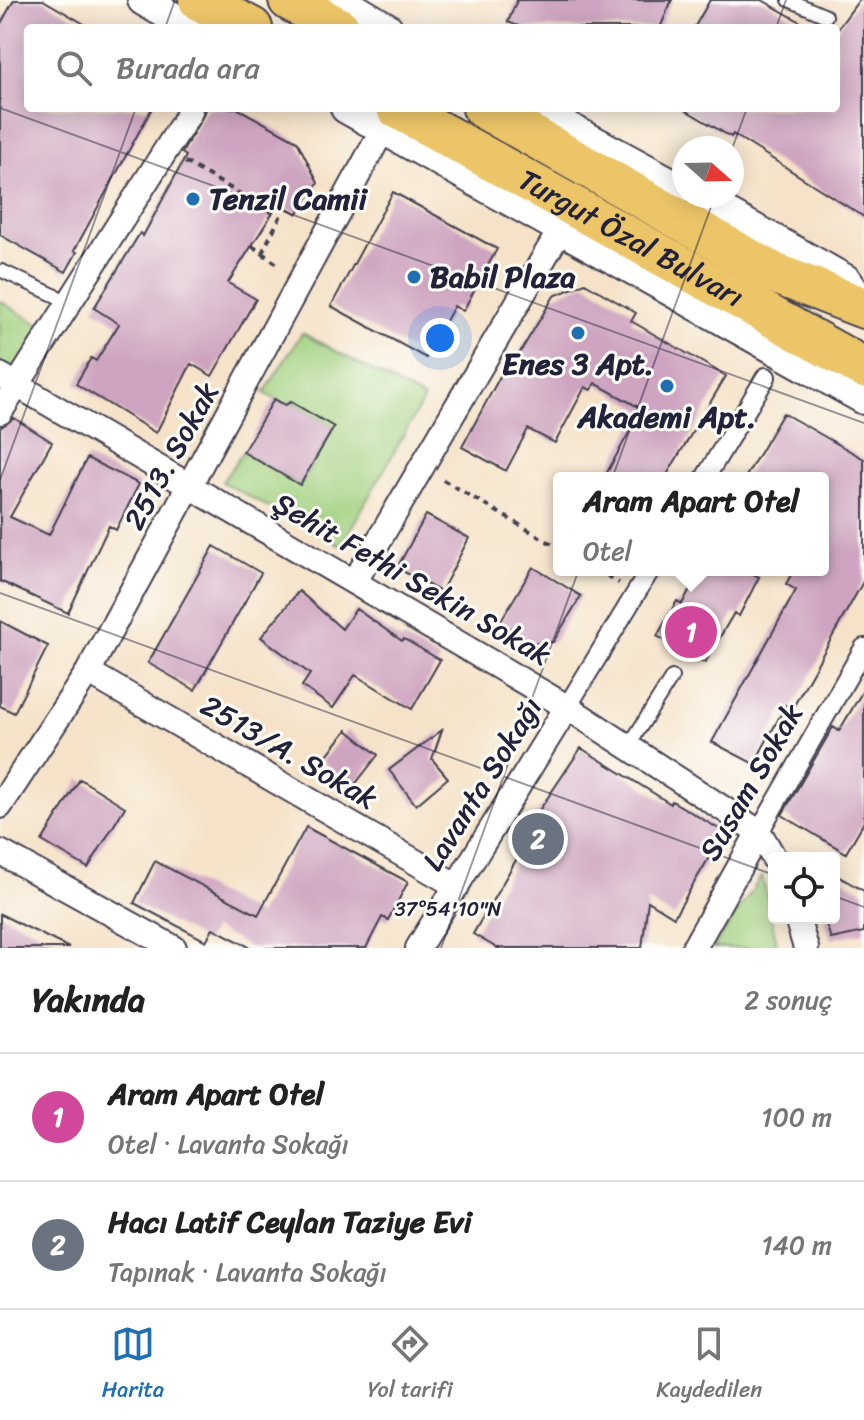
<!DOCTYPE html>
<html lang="tr">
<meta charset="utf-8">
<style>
body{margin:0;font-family:Sriracha,sans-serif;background:#f6f6f6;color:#222}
.controls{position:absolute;right:24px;bottom:24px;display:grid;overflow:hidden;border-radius:8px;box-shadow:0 4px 20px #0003}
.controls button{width:72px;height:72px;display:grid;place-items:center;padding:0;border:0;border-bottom:2px solid #e0e0e0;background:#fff;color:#222;font:40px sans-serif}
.compass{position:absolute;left:672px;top:136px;width:72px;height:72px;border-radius:50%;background:#fff;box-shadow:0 4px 20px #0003;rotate:110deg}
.you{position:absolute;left:440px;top:338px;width:28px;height:28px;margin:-20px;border:6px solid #fff;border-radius:50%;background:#1a73e8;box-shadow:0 0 0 12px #1a73e833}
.badge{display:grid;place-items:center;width:52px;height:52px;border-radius:50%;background:#1f6fb2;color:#fff;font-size:26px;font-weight:700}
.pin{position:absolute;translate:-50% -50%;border:4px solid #fff;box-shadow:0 2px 8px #0006}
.popup{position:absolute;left:553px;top:472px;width:276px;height:104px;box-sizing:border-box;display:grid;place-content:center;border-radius:8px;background:#fff;filter:drop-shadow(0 2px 6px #0005);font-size:26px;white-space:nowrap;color:#767676}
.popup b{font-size:30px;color:#222}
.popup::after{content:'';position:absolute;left:50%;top:100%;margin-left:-16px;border:16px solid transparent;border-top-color:#fff}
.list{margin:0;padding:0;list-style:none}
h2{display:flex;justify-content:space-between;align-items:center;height:104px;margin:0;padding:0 32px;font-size:34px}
h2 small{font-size:26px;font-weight:400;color:#767676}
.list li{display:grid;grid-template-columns:52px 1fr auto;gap:24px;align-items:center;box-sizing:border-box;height:128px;padding:0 32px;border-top:2px solid #e0e0e0}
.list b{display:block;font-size:30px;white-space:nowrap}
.list p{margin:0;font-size:26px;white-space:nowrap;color:#767676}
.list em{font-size:26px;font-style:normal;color:#767676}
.icon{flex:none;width:44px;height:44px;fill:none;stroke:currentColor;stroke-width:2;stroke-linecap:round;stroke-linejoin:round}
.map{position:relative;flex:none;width:864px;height:948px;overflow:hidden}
.search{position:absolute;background:#fff;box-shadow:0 4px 20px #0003;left:24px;right:24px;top:24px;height:88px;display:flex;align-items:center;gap:20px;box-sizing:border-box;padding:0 28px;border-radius:8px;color:#767676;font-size:30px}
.sheet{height:360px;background:#fff}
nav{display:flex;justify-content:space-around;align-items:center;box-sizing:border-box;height:112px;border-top:2px solid #e0e0e0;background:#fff;font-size:22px;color:#767676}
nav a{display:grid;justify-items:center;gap:4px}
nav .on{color:#1f6fb2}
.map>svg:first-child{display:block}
.green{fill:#a1d07e;stroke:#62795c;stroke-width:2}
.building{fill:#cea4c0}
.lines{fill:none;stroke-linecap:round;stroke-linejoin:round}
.service-casing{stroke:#423f50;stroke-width:16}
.pedestrian-casing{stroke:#423f50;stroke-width:22}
.minor-casing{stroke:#423f50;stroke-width:28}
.tertiary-casing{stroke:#423f50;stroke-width:34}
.primary-casing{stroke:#423f50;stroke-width:44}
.path{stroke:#423f50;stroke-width:4;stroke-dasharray:6 6;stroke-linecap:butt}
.service{stroke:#fff;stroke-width:12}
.pedestrian{stroke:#fff;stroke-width:18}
.minor{stroke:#fff;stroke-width:24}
.tertiary{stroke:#fff;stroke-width:30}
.primary{stroke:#ecc569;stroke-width:40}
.ticks{fill:none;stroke:#22223b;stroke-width:2;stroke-opacity:0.45}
.poi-dot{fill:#1f6fb2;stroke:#fdfcf7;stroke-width:3}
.labels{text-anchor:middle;stroke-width:6;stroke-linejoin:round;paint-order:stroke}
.poi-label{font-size:30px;font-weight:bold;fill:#22223b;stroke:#fdfcf7;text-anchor:start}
.street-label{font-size:30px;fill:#22223b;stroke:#fdfcf7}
.ticks-label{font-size:20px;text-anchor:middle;fill:#22223b;stroke:#fdfcf7;stroke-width:6;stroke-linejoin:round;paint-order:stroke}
</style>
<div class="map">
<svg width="864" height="948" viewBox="0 0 864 948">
<rect width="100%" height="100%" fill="#fdfcf7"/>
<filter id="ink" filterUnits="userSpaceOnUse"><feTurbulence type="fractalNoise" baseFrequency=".0125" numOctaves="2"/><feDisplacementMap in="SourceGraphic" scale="16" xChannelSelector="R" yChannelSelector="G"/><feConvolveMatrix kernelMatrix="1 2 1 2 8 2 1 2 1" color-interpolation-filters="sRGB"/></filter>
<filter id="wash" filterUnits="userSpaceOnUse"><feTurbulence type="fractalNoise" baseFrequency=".006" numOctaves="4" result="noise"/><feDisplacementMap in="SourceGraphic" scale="32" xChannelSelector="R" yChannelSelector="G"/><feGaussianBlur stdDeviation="1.8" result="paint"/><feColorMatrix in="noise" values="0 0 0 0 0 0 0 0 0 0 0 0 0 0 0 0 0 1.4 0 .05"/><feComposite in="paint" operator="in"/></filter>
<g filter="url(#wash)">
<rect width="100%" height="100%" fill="#f5e2c8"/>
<path class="green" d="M 0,301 L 45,328 L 16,372 L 0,363 Z
M 302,333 L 424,399 L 341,546 L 222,482 L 243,452 L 300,485 L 334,427 L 292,402 L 285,405 L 264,393 Z
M 762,876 L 778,948 L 713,948 Z"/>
<g id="blocks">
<path class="building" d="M 14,0 L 43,0 L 91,28 L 28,28 L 28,108 L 152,108 L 74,251 L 77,252 L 66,272 L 0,235 L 0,25 Z
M 517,0 L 672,0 L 660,28 L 523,28 L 508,22 Z
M 710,0 L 762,0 L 811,28 L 694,28 Z
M 859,0 L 864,0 L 864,217 L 733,134 L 731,137 L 682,108 L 836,108 L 836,31 Z
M 207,108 L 237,108 L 297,141 L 318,183 L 297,214 L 279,203 L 228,283 L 256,299 L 212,376 L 191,364 L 156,433 L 76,384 L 91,358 L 96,361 L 119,324 L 94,308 L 140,233 L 143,236 L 186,156 L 182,153 Z
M 393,192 L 497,249 L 463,311 L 454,306 L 426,358 L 331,306 Z
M 585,283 L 636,313 L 631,321 L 726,376 L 665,478 L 604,478 L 642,409 L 595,383 L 591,390 L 585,387 L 555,443 L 528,429 L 506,471 L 462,447 L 511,356 L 516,359 L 554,296 Z
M 274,399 L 285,405 L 291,402 L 334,427 L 300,485 L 243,452 Z
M 783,413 L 864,459 L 864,580 L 792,709 L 786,705 L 754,764 L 712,742 L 796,590 L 786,584 L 794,570 L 823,570 L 823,478 L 745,478 Z
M 14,418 L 52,442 L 10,517 L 49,535 L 87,458 L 139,484 L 116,530 L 109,526 L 68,613 L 0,581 L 0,428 Z
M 426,515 L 469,538 L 441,592 L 397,568 Z
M 214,546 L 261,573 L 195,690 L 148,663 Z
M 533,567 L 581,596 L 553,642 L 534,643 L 500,622 Z
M 700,570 L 746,570 L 759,577 L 739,616 L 734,613 L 705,663 L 657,636 L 677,601 L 682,604 Z
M 299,591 L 342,629 L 356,609 L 402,641 L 404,639 L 440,660 L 412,709 L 355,675 L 333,708 L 302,686 L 310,674 L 261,637 Z
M 0,621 L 48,646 L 14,713 L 0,706 Z
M 864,689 L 864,822 L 846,853 L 782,815 L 833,727 L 839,731 Z
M 347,730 L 378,755 L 353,787 L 322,761 Z
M 442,730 L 432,759 L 448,778 L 416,805 L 389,770 Z
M 581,748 L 671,804 L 672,801 L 724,832 L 674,917 L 648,901 L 642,948 L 497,948 L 473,934 L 530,836 L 524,833 Z
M 80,779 L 125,807 L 88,868 L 42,841 Z
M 306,827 L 408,882 L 388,920 L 382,917 L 366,948 L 251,948 L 213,928 L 206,941 L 134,903 L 155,861 L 258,915 Z
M 834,874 L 864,891 L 864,932 L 831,939 L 824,918 L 834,918 Z
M 0,914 L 69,948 L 0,948 Z"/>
</g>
</g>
<g filter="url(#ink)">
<use href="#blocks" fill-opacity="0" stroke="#423f50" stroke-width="2"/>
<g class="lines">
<g class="service-casing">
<path id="service" d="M 789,0 L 826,16
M 2,271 L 69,302
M 628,747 L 672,677"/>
</g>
<g class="pedestrian-casing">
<path id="pedestrian" d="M 705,478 L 766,377
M 567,707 L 650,570
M 759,832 L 864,648"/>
</g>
<g class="minor-casing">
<path id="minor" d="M 0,375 L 567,707 L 759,832 L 774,858
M 0,412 L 190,112
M 355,581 L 562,227
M 88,672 L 457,886
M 0,806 L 88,672 L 383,129
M 0,852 L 174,948
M 797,918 L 806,948
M 418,948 L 567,707
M 694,948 L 759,832"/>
</g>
<g class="tertiary-casing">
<path id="tertiary" d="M 143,0 L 191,28
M 340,0 L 387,28
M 346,108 L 864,399
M 532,108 L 684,190
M 695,196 L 846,280 L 864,306"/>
</g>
<g class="primary-casing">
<g id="primary">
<path d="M 199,0 L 252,28"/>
<path d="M 289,0 L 339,28"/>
<path id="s1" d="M 397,108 L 864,368"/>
<path d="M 483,108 L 774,273 L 864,308"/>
</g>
</g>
<path class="path" d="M 185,162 L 280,217 L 262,253
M 252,246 L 280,266
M 443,480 L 559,548
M 597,570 L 619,583"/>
<use href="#service" class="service"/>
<use href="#pedestrian" class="pedestrian"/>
<use href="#minor" class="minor"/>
<use href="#tertiary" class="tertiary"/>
<use href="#primary" class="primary"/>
</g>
</g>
<path class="ticks" d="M 165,28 L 175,0M 776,28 L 786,0M 0,108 L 864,423M 732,149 L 747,108M 0,480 L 136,108M 0,593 L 774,875M 834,896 L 864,907M 441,948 L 715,196"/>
<g class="poi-dot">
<circle cx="193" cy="199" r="8"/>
<circle cx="414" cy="277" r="8"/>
<circle cx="578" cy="333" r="8"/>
<circle cx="667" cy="386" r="8"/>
</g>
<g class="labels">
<g class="poi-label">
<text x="209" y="209">Tenzil Camii</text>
<text x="430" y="287">Babil Plaza</text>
<text x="578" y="374" text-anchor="middle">Enes 3 Apt.</text>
<text x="667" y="427" text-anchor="middle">Akademi Apt.</text>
</g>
<g class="street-label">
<text dy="10" stroke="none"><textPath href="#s1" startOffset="268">Turgut Özal Bulvarı</textPath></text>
<text transform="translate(171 456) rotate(-61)" y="10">2513. Sokak</text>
<text transform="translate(412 579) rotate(30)" y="10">Şehit Fethi Sekin Sokak</text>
<text transform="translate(289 752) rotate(30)" y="10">2513/A. Sokak</text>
<text transform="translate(751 782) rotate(-60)" y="10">Susam Sokak</text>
<text transform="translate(482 784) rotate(-58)" y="10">Lavanta Sokağı</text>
</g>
</g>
<g class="ticks-label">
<text x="448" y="916">37°54'10"N</text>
</g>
</svg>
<div class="controls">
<button><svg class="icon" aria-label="locate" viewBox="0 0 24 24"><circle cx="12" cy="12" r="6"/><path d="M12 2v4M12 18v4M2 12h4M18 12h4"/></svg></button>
</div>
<svg class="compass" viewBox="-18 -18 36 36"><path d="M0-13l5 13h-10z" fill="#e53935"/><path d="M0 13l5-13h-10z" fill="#767676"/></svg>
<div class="you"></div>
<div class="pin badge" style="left:691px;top:632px;background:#d1479c">1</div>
<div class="popup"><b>Aram Apart Otel</b>Otel</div>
<div class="pin badge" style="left:538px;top:839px;background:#6b7280">2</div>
<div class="search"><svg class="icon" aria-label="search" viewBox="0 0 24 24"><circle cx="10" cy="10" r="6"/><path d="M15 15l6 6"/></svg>Burada ara</div>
</div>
<section class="sheet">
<h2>Yakında<small>2 sonuç</small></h2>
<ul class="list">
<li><span class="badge" style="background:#d1479c">1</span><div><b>Aram Apart Otel</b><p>Otel · Lavanta Sokağı</p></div><em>100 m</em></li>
<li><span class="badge" style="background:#6b7280">2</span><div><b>Hacı Latif Ceylan Taziye Evi</b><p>Tapınak · Lavanta Sokağı</p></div><em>140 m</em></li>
</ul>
</section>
<nav>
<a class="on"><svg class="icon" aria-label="map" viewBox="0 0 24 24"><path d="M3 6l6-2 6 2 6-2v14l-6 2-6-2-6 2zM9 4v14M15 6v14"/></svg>Harita</a>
<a><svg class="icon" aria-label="directions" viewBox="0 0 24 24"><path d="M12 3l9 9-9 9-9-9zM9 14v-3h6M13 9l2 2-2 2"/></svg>Yol tarifi</a>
<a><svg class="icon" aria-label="saved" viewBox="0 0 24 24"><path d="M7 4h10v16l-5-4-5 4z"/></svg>Kaydedilen</a>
</nav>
